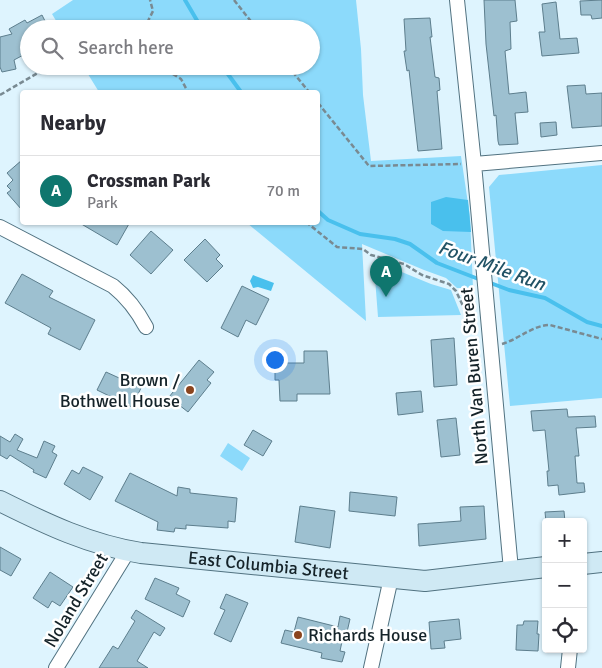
<!DOCTYPE html>
<meta charset="utf-8">
<style>
body{margin:0;font-family:Signika,sans-serif;background:#f7f7f7;color:#2b2b33}
.controls{position:absolute;right:15px;bottom:15px;display:grid;overflow:hidden;border-radius:5px;box-shadow:0 1px 4px #0004}
.controls button{width:45px;height:45px;display:grid;place-items:center;padding:0;border:0;border-bottom:1px solid #e1e1e2;background:#fff;color:#2b2b33;font:25px sans-serif}
.you{position:absolute;left:274px;top:359px;width:18px;height:18px;margin:-12px;border:4px solid #fff;border-radius:50%;background:#1a73e8;box-shadow:0 0 0 8px #1a73e833}
.badge{display:grid;place-items:center;width:32px;height:32px;border-radius:50%;background:#0f766e;color:#fff;font-size:16px;font-weight:700}
.pin{position:absolute;translate:-50% -41px;filter:drop-shadow(0 1px 2px #0008)}
.pin::after{content:'';position:absolute;top:26px;width:18px;height:15px;background:inherit;clip-path:polygon(0 0,100% 0,50% 100%)}
.list{margin:0;padding:0;list-style:none}
h2{display:flex;justify-content:space-between;align-items:center;height:65px;margin:0;padding:0 20px;font-size:21px}
h2 small{font-size:16px;font-weight:400;color:#7c7c81}
.list li{display:grid;grid-template-columns:32px 1fr auto;gap:15px;align-items:center;box-sizing:border-box;height:70px;padding:0 20px;border-top:1px solid #e1e1e2}
.list b{display:block;font-size:19px;white-space:nowrap}
.list p{margin:0;font-size:16px;white-space:nowrap;color:#7c7c81}
.list em{font-size:16px;font-style:normal;color:#7c7c81}
.icon{flex:none;width:28px;height:28px;fill:none;stroke:currentColor;stroke-width:2;stroke-linecap:round;stroke-linejoin:round}
.map{position:relative;flex:none;width:602px;height:668px;overflow:hidden}
.search{position:absolute;background:#fff;box-shadow:0 1px 4px #0004;left:20px;top:20px;width:300px;height:55px;display:flex;align-items:center;gap:12px;box-sizing:border-box;padding:0 18px;border-radius:28px;color:#7c7c81;font-size:19px}
.panel{position:absolute;background:#fff;box-shadow:0 1px 4px #0004;left:20px;top:90px;width:300px;height:135px;border-radius:5px}
.map>svg:first-child{display:block}
.green{fill:#8cdafb}
.water{fill:#49c0ed}
.lines{fill:none;stroke-linecap:round;stroke-linejoin:round}
.stream{stroke:#49c0ed;stroke-width:4}
.building{fill:#9dc0d0;stroke:#5d7e8d}
.street-casing{stroke:#517280;stroke-width:16}
.secondary-casing{stroke:#517280;stroke-width:22}
.path{stroke:#798a92;stroke-width:2.5;stroke-dasharray:5 2.5;stroke-linecap:butt}
.street{stroke:#fff;stroke-width:14}
.secondary{stroke:#cfe9f4;stroke-width:20}
.poi-dot{fill:#8b451f;stroke:#fff;stroke-width:2}
.labels{text-anchor:middle;stroke-width:5;stroke-linejoin:round;paint-order:stroke}
.street-label{font-size:18px;fill:#152329;stroke:#fff}
.poi-label{font-size:18px;fill:#152329;stroke:#fff;text-anchor:end}
.water-label{font-size:19px;font-style:italic;fill:#225366;stroke:#fff}
</style>
<div class="map">
<svg width="602" height="668" viewBox="0 0 602 668">
<rect width="100%" height="100%" fill="#def4fe"/>
<path class="green" d="M 73,0 L 356,0 L 361,49 L 363,95 L 371,161 L 461,156 L 470,217 L 473,288 L 457,288 L 446,278 L 424,270 L 362,244 L 366,321 L 247,223 L 318,222 L 318,92 L 99,92 L 83,66 L 311,66 L 311,29 L 61,29 L 52,14 Z
M 602,165 L 602,398 L 510,406 L 489,187 L 499,175 Z
M 392,268 L 431,284 L 451,290 L 461,315 L 378,317 L 375,278 Z
M 228,443 L 250,458 L 242,471 L 220,456 Z"/>
<path class="water" d="M 446,197 L 468,200 L 471,232 L 443,231 L 431,224 L 431,202 Z
M 253,275 L 274,283 L 271,291 L 258,287 L 253,288 L 250,281 Z"/>
<g class="lines">
<path class="stream" d="M 185,0 L 202,29
M 222,66 L 241,92
M 318,211 L 328,220 L 360,234 L 395,239 L 410,244 L 437,263 L 481,280
M 488,282 L 509,290 L 545,298 L 587,322 L 602,326"/>
</g>
<path class="building" d="M 484,0 L 515,0 L 517,21 L 510,22 L 511,49 L 505,51 L 509,94 L 526,92 L 528,112 L 515,113 L 518,144 L 499,145 L 498,141 L 496,115 L 494,116 L 486,44 Z
M 602,0 L 602,18 L 592,19 L 591,15 L 581,15 L 580,1 Z
M 556,2 L 560,39 L 577,38 L 579,53 L 542,56 L 539,32 L 545,32 L 542,4 Z
M 42,15 L 49,29 L 29,29 L 29,52 L 14,60 L 16,69 L 2,72 L 0,67 L 0,37 L 12,34 L 9,29 L 25,20 L 27,23 Z
M 430,18 L 432,37 L 430,37 L 435,77 L 439,78 L 440,90 L 437,91 L 442,149 L 418,151 L 409,70 L 407,71 L 404,51 L 406,51 L 404,19 Z
M 585,85 L 586,94 L 602,93 L 602,126 L 572,128 L 567,86 Z
M 556,122 L 557,135 L 541,137 L 540,123 Z
M 22,160 L 22,210 L 7,193 L 11,190 L 7,186 L 13,180 L 7,173 Z
M 78,222 L 130,222 L 117,245 Z
M 151,231 L 173,250 L 151,274 L 130,255 Z
M 205,239 L 220,255 L 216,259 L 223,266 L 207,282 L 184,260 Z
M 22,274 L 53,291 L 49,297 L 95,320 L 80,350 L 48,334 L 51,328 L 5,303 Z
M 242,286 L 269,299 L 256,325 L 246,320 L 238,337 L 221,328 Z
M 454,338 L 457,385 L 434,387 L 431,340 Z
M 304,351 L 327,351 L 330,394 L 297,394 L 297,401 L 280,401 L 279,380 L 275,380 L 275,363 L 304,363 Z
M 199,360 L 214,372 L 207,380 L 211,383 L 188,412 L 169,397 Z
M 106,372 L 141,388 L 132,407 L 97,390 Z
M 421,391 L 423,412 L 398,415 L 396,393 Z
M 567,409 L 568,417 L 595,416 L 596,427 L 576,428 L 579,456 L 575,456 L 577,483 L 584,483 L 585,492 L 559,495 L 558,485 L 548,486 L 547,471 L 549,471 L 545,430 L 533,431 L 531,411 Z
M 456,418 L 460,455 L 441,457 L 437,420 Z
M 253,430 L 272,441 L 263,456 L 244,445 Z
M 15,434 L 23,439 L 17,450 L 37,458 L 44,441 L 55,446 L 52,452 L 57,455 L 46,478 L 33,472 L 34,470 L 10,455 L 7,459 L 0,455 L 0,436 L 10,442 Z
M 83,467 L 103,477 L 90,500 L 64,484 L 72,470 L 79,474 Z
M 130,473 L 177,496 L 178,487 L 190,489 L 190,493 L 237,498 L 235,522 L 228,521 L 228,528 L 186,525 L 186,529 L 175,528 L 174,532 L 157,530 L 158,522 L 115,501 Z
M 350,492 L 397,497 L 395,516 L 349,511 Z
M 300,506 L 335,511 L 330,548 L 295,542 Z
M 484,506 L 486,539 L 419,546 L 418,524 L 461,521 L 460,507 Z
M 564,511 L 565,522 L 546,522 L 545,512 Z
M 0,547 L 21,559 L 11,576 L 0,570 Z
M 50,572 L 73,587 L 60,606 L 52,601 L 48,608 L 33,598 Z
M 155,578 L 179,588 L 176,594 L 190,601 L 183,617 L 145,599 Z
M 226,594 L 248,603 L 231,642 L 214,634 L 225,610 L 220,608 Z
M 136,610 L 165,628 L 160,636 L 154,632 L 137,661 L 148,668 L 99,668 L 113,646 L 118,649 L 135,621 L 131,618 Z
M 340,616 L 350,619 L 347,632 L 344,632 L 340,651 L 345,652 L 342,662 L 321,658 L 322,653 L 281,643 L 285,630 L 294,632 L 298,617 L 338,627 Z
M 459,619 L 461,639 L 444,641 L 445,648 L 431,649 L 429,622 Z
M 524,621 L 538,621 L 537,634 L 539,634 L 538,651 L 516,650 L 517,625 L 523,625 Z"/>
<g class="lines">
<g class="street-casing">
<path id="street" d="M 457,0 L 474,164 L 511,570
M 474,164 L 602,153
M 0,227 L 113,286 C 128,298 137,310 146,327
M 56,668 L 128,551
M 371,668 L 391,578
M 568,668 L 570,649"/>
</g>
<g class="secondary-casing">
<g id="secondary">
<path id="s1" d="M 0,501 C 46,524 90,545 141,553 L 425,581 L 546,567"/>
<path d="M 583,564 L 602,562"/>
</g>
</g>
<path class="path" d="M 234,0 L 257,29
M 144,29 L 153,11 L 150,0
M 115,66 L 142,69 L 154,66
M 160,66 L 181,79 L 188,92
M 288,66 L 309,92
M 0,95 L 48,67 L 54,66
M 318,103 L 369,166 L 461,164
M 306,222 L 337,247 L 363,249 L 371,255 L 404,264 L 422,275 L 449,284 L 456,291 L 464,308 L 474,309
M 502,344 C 519,339 533,325 550,325 L 602,339"/>
<use href="#street" class="street"/>
<use href="#secondary" class="secondary"/>
</g>
<g class="poi-dot">
<circle cx="190" cy="390" r="5"/>
<circle cx="298" cy="635" r="5"/>
</g>
<g class="labels">
<g class="street-label">
<text transform="translate(474 376) rotate(-95)" y="6">North Van Buren Street</text>
<text dy="6" stroke="none"><textPath href="#s1" startOffset="279">East Columbia Street</textPath></text>
<text transform="translate(76 600) rotate(-59)" y="6">Noland Street</text>
</g>
<g class="poi-label">
<text x="180" y="386">Brown /<tspan x="180" dy="21">Bothwell House</tspan></text>
<text x="308" y="641" text-anchor="start">Richards House</text>
</g>
<g class="water-label">
<text transform="translate(492 265) rotate(20)" y="7">Four Mile Run</text>
</g>
</g>
</svg>
<div class="controls">
<button>+</button>
<button>−</button>
<button><svg class="icon" aria-label="locate" viewBox="0 0 24 24"><circle cx="12" cy="12" r="6"/><path d="M12 2v4M12 18v4M2 12h4M18 12h4"/></svg></button>
</div>
<div class="you"></div>
<div class="pin badge" style="left:386px;top:297px">A</div>
<div class="search"><svg class="icon" aria-label="search" viewBox="0 0 24 24"><circle cx="10" cy="10" r="6"/><path d="M15 15l6 6"/></svg>Search here</div>
<section class="panel">
<h2>Nearby<small></small></h2>
<ul class="list">
<li><span class="badge">A</span><div><b>Crossman Park</b><p>Park</p></div><em>70 m</em></li>
</ul>
</section>
</div>
